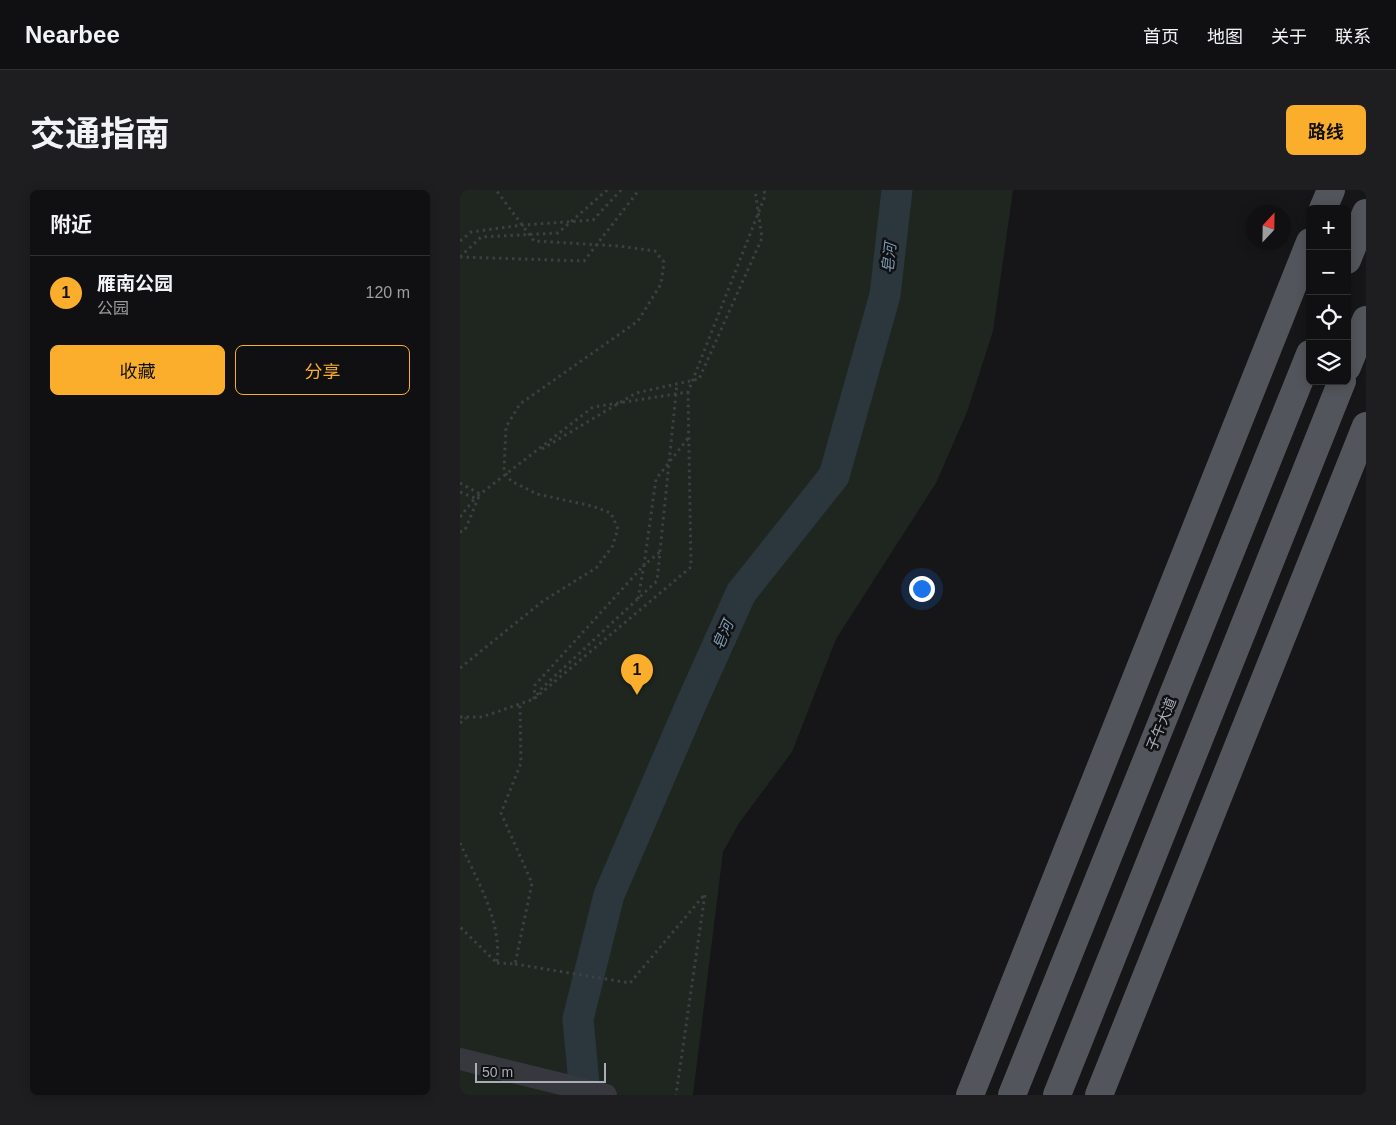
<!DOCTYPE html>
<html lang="zh">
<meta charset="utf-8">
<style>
body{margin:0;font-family:Arial,"Noto Sans SC",sans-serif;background:#1e1e20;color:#f1f3f6}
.controls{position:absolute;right:15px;top:15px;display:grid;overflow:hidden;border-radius:8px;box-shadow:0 2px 12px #0003}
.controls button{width:45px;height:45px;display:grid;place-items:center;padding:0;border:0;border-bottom:1px solid #303032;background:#101012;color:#f1f3f6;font:25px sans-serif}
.compass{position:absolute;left:786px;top:15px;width:45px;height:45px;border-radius:50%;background:#101012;box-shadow:0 2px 12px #0003;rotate:22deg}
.scale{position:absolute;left:15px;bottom:12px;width:131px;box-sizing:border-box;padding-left:5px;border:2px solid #a7adb9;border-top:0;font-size:14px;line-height:18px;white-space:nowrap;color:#a7adb9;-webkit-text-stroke:4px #111113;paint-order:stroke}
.you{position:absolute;left:461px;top:398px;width:18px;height:18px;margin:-12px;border:4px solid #fff;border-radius:50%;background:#1a73e8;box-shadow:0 0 0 8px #1a73e833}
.badge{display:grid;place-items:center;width:32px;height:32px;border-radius:50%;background:#faae2c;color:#111;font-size:16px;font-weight:700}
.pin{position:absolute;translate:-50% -41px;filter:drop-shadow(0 1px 2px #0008)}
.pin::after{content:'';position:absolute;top:26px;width:18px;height:15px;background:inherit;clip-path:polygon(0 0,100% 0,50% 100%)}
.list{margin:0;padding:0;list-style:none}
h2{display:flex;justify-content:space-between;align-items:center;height:65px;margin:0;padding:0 20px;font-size:21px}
h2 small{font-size:16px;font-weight:400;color:#9c9d9f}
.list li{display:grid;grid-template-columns:32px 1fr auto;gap:15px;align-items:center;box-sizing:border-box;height:75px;padding:0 20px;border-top:1px solid #303032}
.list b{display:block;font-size:19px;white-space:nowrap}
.list p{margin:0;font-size:16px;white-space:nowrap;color:#9c9d9f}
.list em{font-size:16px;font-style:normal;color:#9c9d9f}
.actions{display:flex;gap:10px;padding:15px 20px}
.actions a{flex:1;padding:11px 0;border:1px solid #faae2c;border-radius:8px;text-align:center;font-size:18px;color:#faae2c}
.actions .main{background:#faae2c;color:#111}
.icon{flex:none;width:28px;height:28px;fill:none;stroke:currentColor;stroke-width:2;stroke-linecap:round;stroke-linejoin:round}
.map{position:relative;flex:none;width:906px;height:905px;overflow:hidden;border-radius:8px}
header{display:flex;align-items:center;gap:30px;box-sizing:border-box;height:70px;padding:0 25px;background:#101012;border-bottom:1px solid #303032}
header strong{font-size:24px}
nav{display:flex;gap:28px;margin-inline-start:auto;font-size:18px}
.intro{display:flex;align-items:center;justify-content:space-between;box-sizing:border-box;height:120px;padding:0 30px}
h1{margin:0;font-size:35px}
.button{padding:12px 22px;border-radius:8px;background:#faae2c;color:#111;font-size:18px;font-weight:700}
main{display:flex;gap:30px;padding:0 30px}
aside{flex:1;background:#101012;border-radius:8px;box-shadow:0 2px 12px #0003}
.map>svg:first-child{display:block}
.green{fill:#1e261f}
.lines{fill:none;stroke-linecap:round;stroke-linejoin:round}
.river{stroke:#2b363d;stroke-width:31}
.path{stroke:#3d3f44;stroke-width:3;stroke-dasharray:2.5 4;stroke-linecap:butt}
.minor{stroke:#37383d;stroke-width:22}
.major{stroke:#53555c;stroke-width:28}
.labels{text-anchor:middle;stroke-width:5;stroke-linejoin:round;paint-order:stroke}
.street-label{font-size:14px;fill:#a7adb9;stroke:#111113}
.water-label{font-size:15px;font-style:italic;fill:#7d9db5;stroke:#111113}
</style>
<header>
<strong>Nearbee</strong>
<nav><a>首页</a><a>地图</a><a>关于</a><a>联系</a></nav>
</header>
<div class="intro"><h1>交通指南</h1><a class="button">路线</a></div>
<main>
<aside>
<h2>附近<small></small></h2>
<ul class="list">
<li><span class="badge">1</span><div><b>雁南公园</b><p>公园</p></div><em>120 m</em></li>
</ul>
<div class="actions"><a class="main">收藏</a><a>分享</a></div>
</aside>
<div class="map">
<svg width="906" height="905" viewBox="0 0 906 905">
<rect width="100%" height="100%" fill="#161618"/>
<path class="green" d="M 0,0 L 553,0 L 533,141 L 507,222 L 476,293 L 376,449 L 332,562 L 279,633 L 263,662 L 233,905 L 0,905 Z"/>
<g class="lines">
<path class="river" d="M 125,905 L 118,829 L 149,705 L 232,512 L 281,403 L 374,286 L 425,105 L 437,0"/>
<path class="path" d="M 0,51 L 11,42 L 63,35 L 133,30 L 161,0
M 0,67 L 124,71 L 179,0
M 0,67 L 21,47 L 98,43 L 147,0
M 82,259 L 176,203 L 239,189 L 302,48 L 295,0
M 0,293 L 20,304 L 5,340 L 0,342
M 0,302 L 15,308 L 133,217 L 228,202 L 305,6 L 304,0
M 0,327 L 15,308
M 178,409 L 184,375 L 200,362
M 0,478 L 83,411 L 136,378 L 152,357 L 158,339 L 151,323 L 132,316 L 77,304 L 51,291 L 44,281 L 46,237 L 60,214 L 178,131 L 201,94 L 204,72 L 195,61 L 159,56 L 74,51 L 36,0
M 77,505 L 82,498 L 197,391 L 217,194
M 74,509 L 75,495 L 184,375 L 196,289 L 229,247
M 0,527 L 22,527 L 74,509 L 231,377 L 228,202
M 0,533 L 6,528
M 0,653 C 17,690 42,731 37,773 L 0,737
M 37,773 L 55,774 L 72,693 L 41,623 L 61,573 L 60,514
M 55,774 L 170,793 L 245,704 L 216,905"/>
<path class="minor" d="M 0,869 L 146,905"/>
<path class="major" d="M 863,19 L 871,0
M 887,70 L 906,23
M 887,177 L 906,130
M 510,905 L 850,52
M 552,905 L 850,164
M 597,905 L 882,191
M 639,905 L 906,236"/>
</g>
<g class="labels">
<g class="street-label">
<text transform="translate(701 534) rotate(-68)" y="5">子午大道</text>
</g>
<g class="water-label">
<text transform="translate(429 68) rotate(-83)" y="5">皂河</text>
<text transform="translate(263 445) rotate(-66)" y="5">皂河</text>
</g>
</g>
</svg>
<div class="controls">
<button>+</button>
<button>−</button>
<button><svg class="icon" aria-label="locate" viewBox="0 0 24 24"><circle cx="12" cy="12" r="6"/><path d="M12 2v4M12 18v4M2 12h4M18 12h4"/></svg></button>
<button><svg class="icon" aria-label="layers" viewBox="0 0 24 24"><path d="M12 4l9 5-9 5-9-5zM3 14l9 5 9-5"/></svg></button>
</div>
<svg class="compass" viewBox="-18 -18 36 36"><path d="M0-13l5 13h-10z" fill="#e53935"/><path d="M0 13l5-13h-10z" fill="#9c9d9f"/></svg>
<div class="scale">50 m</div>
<div class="you"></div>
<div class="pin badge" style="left:177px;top:505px">1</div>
</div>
</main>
